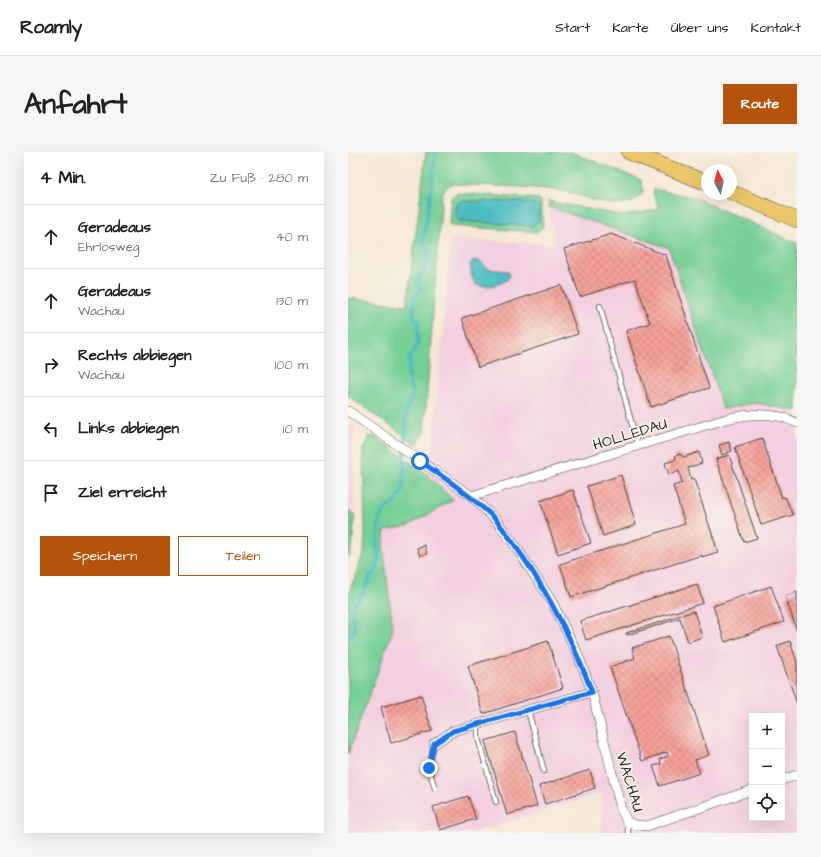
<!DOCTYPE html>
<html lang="de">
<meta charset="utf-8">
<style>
body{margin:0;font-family:"Architects Daughter",sans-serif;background:#f6f6f6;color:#202124}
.controls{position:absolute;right:12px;bottom:12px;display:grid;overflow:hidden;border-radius:0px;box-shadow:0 4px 16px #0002}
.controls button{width:36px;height:36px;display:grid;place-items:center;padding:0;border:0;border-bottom:1px solid #e0e0e0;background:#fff;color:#202124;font:20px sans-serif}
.compass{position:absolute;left:353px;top:12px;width:36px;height:36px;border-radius:50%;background:#fff;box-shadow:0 4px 16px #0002;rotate:353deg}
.stop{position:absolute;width:12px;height:12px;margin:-9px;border:3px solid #1a73e8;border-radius:50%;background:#fff}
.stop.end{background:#1a73e8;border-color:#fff;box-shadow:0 1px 4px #0008}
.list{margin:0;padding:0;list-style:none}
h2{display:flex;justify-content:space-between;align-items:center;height:52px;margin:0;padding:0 16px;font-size:17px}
h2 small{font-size:13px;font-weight:400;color:#757577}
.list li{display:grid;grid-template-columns:26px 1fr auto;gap:12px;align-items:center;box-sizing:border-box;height:64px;padding:0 16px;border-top:1px solid #e0e0e0}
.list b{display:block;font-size:15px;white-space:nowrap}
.list p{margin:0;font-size:13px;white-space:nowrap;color:#757577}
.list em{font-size:13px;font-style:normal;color:#757577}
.actions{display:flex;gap:8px;padding:12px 16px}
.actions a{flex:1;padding:9px 0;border:1px solid #b45309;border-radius:0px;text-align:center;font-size:14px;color:#b45309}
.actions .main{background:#b45309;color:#fff}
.icon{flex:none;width:22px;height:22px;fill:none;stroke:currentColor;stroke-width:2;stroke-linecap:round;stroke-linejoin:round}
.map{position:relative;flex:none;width:449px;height:681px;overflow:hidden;border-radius:0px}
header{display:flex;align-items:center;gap:24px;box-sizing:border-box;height:56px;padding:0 20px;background:#fff;border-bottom:1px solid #e0e0e0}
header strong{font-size:19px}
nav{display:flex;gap:22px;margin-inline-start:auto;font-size:14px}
.intro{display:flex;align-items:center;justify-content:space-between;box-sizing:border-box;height:96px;padding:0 24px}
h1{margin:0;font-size:28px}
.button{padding:10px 18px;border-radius:0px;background:#b45309;color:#fff;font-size:14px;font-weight:700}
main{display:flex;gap:24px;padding:0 24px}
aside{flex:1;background:#fff;border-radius:0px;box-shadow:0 4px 16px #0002}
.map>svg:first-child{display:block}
.built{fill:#f3cfe0;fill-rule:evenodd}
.green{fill:#76cf95;stroke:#507d60;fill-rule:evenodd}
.water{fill:#4dbcc2;stroke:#3c7476}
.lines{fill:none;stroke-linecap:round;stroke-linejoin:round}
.stream{stroke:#4dbcc2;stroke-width:3.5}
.building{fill:url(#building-cross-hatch)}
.service-casing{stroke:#494744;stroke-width:6}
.minor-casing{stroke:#494744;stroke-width:10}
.primary-casing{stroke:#494744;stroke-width:16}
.service{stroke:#fff;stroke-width:4.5}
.minor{stroke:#fff;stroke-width:9}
.primary{stroke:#eac769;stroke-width:15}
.route{stroke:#1a73e8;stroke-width:5}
.labels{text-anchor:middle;stroke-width:3.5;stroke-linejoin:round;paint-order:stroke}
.street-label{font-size:15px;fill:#2b2b2b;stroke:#f7f3e8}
</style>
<header>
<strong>Roamly</strong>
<nav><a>Start</a><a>Karte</a><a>Über uns</a><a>Kontakt</a></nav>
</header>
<div class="intro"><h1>Anfahrt</h1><a class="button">Route</a></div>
<main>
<aside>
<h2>4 Min.<small>Zu Fuß · 280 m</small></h2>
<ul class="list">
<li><svg class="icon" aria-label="ahead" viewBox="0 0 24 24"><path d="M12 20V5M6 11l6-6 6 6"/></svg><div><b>Geradeaus</b><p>Ehrlosweg</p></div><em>40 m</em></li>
<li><svg class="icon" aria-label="ahead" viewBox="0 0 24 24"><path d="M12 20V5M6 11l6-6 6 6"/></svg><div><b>Geradeaus</b><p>Wachau</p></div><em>130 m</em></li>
<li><svg class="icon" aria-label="right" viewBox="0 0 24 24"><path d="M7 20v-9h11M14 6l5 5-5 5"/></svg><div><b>Rechts abbiegen</b><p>Wachau</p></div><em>100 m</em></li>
<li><svg class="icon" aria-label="left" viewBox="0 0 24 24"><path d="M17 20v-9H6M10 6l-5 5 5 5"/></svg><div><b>Links abbiegen</b></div><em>10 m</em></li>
<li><svg class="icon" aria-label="arrive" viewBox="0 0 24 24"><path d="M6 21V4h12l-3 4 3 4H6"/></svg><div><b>Ziel erreicht</b></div></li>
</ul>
<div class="actions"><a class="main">Speichern</a><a>Teilen</a></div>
</aside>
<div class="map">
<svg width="449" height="681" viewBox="0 0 449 681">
<defs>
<pattern id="building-cross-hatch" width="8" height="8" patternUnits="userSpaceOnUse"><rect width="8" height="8" fill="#f5a19a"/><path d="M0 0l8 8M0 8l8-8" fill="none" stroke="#c7837e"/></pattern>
</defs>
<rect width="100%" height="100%" fill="#f7f3e8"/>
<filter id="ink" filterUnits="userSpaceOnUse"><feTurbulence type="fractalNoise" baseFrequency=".025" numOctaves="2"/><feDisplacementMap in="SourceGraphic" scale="8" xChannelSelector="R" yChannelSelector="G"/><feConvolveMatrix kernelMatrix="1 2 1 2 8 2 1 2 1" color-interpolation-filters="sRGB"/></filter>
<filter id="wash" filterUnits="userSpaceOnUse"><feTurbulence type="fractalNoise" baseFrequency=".012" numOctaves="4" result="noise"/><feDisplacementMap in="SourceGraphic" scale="16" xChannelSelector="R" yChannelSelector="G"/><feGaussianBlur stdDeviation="0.9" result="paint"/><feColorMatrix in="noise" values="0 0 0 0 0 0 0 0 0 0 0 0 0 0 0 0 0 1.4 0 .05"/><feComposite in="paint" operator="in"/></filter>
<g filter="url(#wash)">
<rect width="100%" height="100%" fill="#f6e7d4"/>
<path class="built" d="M 201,55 L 321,96 L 375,257 L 407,251 L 449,259 L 449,681 L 254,681 L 254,641 L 123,681 L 0,681 L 0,602 L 16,555 L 37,378 L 60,374 L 105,348 L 79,322 L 84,298 L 103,87 L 207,92 ZM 131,109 L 140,117 L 155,118 L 124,126 ZM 404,564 L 434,564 L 434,666 L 404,666 Z
M 0,271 L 7,276 L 4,298 L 7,363 L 0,358 Z"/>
<path class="green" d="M 78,0 L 223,0 L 293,28 L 296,39 C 291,46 287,51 277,52 C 254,55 232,41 209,38 C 174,34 138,34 102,32 L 94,41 L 76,281 L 69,293 L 0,244 L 0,146 L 59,153 Z
M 306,37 L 345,45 L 449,91 L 449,259 L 407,251 L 375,257 L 321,96 L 201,55 L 200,49 L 276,64 L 311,57 L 305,42 Z
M 109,41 L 191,47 L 193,49 L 195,75 L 189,80 L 104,74 L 101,72 L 103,46 ZM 178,50 L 185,74 L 112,69 L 107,64 L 108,52 Z
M 22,284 L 27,285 L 79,322 L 105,348 L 60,374 L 37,379 L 35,393 L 45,477 L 0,602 L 0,443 L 16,400 L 17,378 L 15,298 Z
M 0,358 L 7,363 L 4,396 L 0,407 Z"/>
<path class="water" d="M 113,49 L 178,50 L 190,53 L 192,57 L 191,69 L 185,74 L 111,69 L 107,65 L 108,52 Z
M 125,109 L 131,109 L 140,117 L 160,119 L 162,124 C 157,133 137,136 128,133 L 124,126 L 122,112 Z"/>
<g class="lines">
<path class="stream" d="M 0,485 L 7,479 L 4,459 L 6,452 L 15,442 L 22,425 L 29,417 L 31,407 L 29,393 L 32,364 L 38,356 L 48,350 L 55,338 L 58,261 L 65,242 L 60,225 L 62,205 L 70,193 L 70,169 L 65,164 L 67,145 L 73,139 L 69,128 L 79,112 L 80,96 L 74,89 L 80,61 L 88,0"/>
</g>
<g id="blocks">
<path class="building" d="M 263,82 L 318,103 L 361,236 L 303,255 L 278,179 L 302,171 L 287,127 L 232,145 L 216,97 Z
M 213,133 L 230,182 L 130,215 L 114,166 Z
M 414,286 L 434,346 L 437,345 L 445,363 L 413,373 L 387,295 Z
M 381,290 L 384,299 L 374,303 L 371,293 Z
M 351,300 L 354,311 L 340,316 L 343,328 L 346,327 L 370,400 L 354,405 L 354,403 L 223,445 L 212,412 L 337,372 L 325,334 L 334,331 L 331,319 L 321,323 L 317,311 L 327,308 L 328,303 L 332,302 L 336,305 Z
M 381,303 L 409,386 L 396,390 L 368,307 Z
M 273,323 L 288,373 L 255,384 L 239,334 Z
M 225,338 L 243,391 L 210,402 L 192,349 Z
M 76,393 L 79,401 L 72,404 L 69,396 Z
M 349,432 L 355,451 L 238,488 L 232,469 Z
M 423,434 L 436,470 L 377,490 L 365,454 Z
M 449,440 L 449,479 L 437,444 Z
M 346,459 L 354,485 L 340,490 L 332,466 L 279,483 L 278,481 Z
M 321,484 L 361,603 L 347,608 L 352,621 L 312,634 L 305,614 L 313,612 L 312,607 L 320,604 L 319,600 L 294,609 L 262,515 L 287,506 L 284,496 Z
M 200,489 L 215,536 L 135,562 L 120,514 Z
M 442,489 L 449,510 L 449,552 L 429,494 Z
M 73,543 L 84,579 L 43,591 L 33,555 Z
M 167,580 L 189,654 L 159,663 L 137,589 Z
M 242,618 L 247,636 L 197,652 L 191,634 Z
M 120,644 L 128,667 L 92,678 L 85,655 Z"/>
</g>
</g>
<g filter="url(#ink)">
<use href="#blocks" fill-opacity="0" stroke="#494744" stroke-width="1"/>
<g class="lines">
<g class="service-casing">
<path id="service" d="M 252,154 L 290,295
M 180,558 L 196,619
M 130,572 L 130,586 L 148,650
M 86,592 L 81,616 L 87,637
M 279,670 L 280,681"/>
</g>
<g class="minor-casing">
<path id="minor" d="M 0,259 L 123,344 L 148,368 L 166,392 L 204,450 L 230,503 L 244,540 L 273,657 L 279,670 L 288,673 L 299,674 L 404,638
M 123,344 L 378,267 C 401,262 426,259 449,271
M 86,592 L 105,579 L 244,540
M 434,628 L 449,623"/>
</g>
<g class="primary-casing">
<path id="primary" d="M 281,0 L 359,31
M 383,40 L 449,68"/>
</g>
<use href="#service" class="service"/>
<use href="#minor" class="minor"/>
<use href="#primary" class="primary"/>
</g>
</g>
<g class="lines" filter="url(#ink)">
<path class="route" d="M 72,309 C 98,327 124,344 146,366 C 157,378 166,392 175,405 C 204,448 226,492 244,540 L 105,579 L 86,592 L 81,616"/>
</g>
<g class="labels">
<g class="street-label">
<text transform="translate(282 282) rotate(-17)" y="5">HOLLEDAU</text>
<text transform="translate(282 630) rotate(73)" y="5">WACHAU</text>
</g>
</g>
</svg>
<div class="controls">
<button>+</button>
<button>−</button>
<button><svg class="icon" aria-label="locate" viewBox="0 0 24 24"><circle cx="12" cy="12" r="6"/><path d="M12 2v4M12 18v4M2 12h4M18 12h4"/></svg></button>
</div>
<svg class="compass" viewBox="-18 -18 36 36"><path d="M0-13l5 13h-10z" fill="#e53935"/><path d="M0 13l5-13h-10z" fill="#757577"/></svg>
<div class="stop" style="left:72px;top:309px"></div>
<div class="stop end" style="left:81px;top:616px"></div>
</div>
</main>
